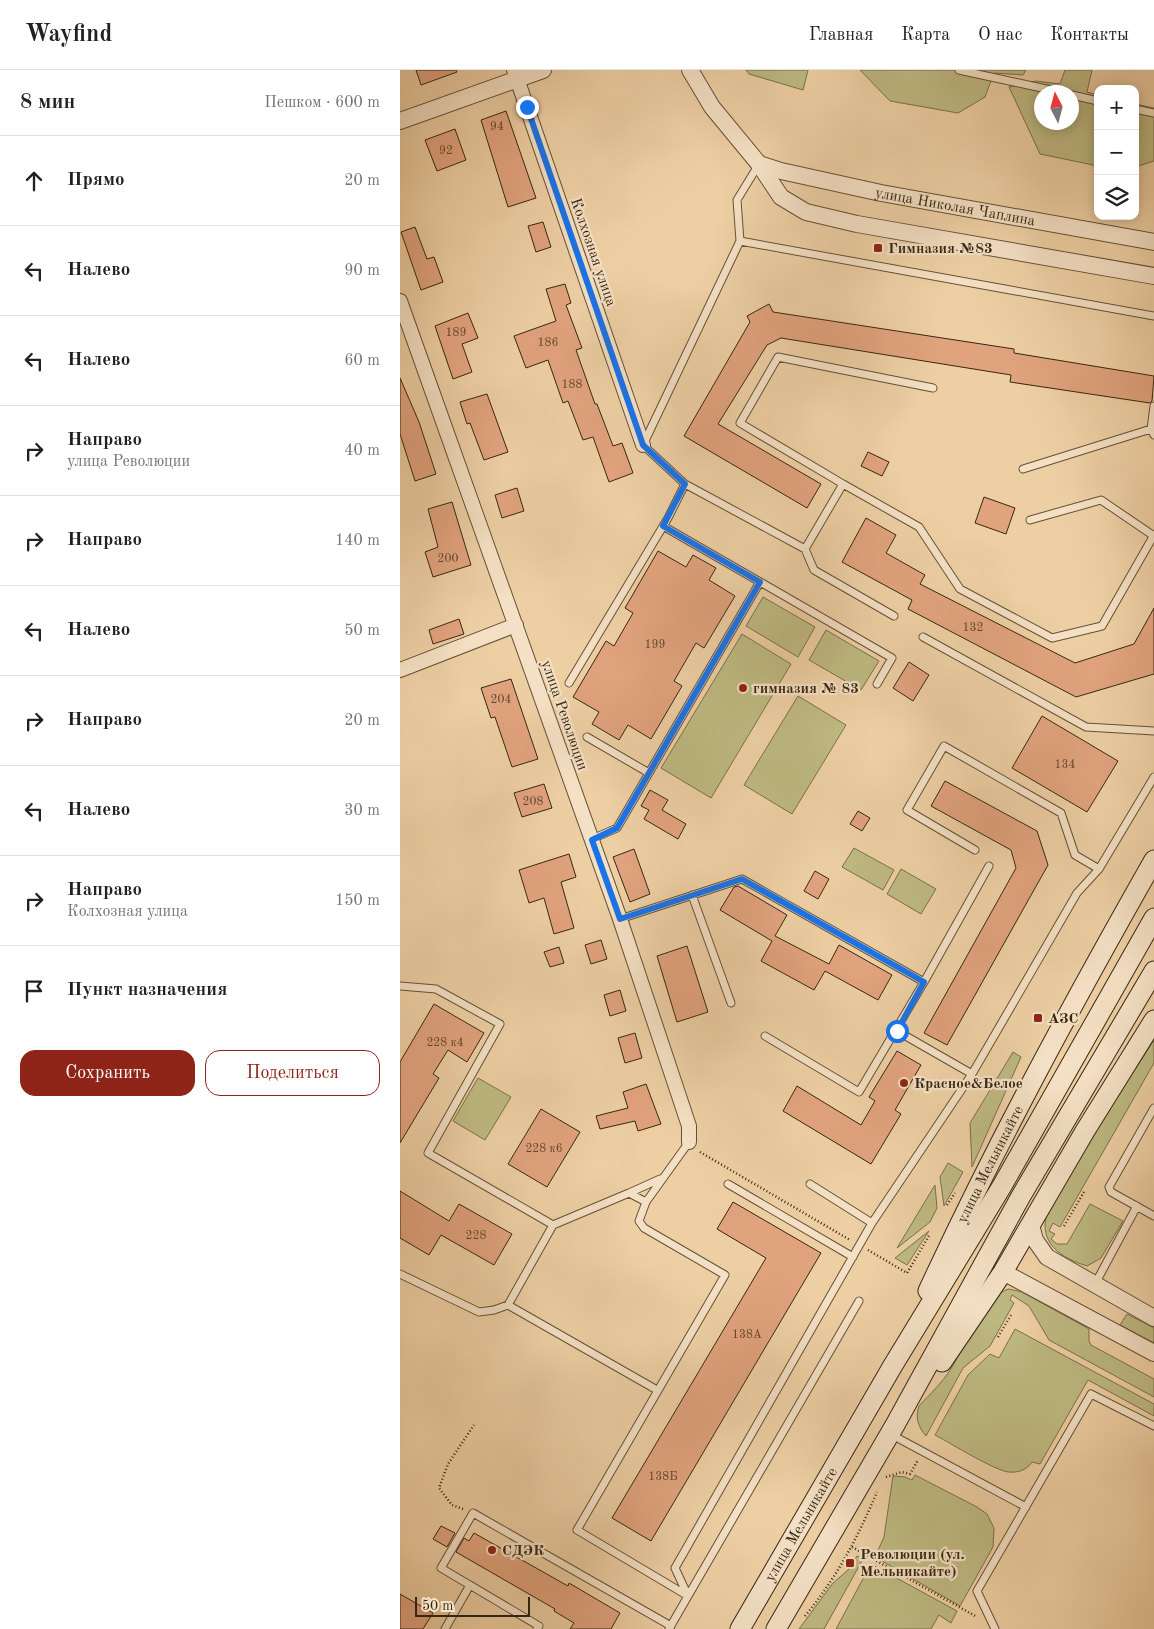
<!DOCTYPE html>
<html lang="ru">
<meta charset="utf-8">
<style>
body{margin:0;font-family:"Old Standard TT",serif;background:#f6f6f6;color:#202124}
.controls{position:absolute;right:15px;top:15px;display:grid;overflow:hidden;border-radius:10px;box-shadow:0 2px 12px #0003}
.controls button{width:45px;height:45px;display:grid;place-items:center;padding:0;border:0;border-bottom:1px solid #e0e0e0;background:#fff;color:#202124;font:25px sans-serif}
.compass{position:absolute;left:634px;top:15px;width:45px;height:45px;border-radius:50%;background:#fff;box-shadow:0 2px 12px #0003;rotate:354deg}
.scale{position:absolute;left:15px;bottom:12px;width:115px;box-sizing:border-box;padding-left:5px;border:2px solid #362712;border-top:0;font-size:14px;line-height:18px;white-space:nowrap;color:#362712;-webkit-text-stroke:4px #f4e0c4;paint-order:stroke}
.stop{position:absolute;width:15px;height:15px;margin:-11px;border:4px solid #1a73e8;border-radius:50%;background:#fff}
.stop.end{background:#1a73e8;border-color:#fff;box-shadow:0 1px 5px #0008}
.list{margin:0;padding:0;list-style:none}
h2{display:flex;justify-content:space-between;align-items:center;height:65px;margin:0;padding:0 20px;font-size:21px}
h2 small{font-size:16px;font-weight:400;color:#757577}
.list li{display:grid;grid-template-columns:32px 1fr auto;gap:15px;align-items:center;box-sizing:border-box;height:90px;padding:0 20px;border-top:1px solid #e0e0e0}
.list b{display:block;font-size:19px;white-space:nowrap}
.list p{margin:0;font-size:16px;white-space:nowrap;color:#757577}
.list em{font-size:16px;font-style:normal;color:#757577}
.actions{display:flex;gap:10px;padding:15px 20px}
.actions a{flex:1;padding:11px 0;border:1px solid #8f2418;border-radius:15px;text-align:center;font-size:18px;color:#8f2418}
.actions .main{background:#8f2418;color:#fff}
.icon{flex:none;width:28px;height:28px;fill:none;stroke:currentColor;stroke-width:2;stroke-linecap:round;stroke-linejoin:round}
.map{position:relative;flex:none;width:754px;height:1559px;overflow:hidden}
header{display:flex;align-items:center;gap:30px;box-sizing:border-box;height:70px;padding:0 25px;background:#fff;border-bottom:1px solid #e0e0e0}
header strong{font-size:24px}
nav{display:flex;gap:28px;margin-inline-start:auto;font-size:18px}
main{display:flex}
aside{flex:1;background:#fff}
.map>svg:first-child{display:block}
.green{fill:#beb982;stroke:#7a704a;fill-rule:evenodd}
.building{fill:#e1a37e;stroke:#362712}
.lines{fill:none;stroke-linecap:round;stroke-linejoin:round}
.service-casing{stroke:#645136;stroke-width:9}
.minor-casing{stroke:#645136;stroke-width:16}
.tertiary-casing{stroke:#645136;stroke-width:18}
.secondary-casing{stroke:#362712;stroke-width:21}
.path{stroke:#362712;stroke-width:2.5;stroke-dasharray:1 2.5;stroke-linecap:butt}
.service{stroke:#f4e0c4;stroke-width:7}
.minor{stroke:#f4e0c4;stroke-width:14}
.tertiary{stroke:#f4e0c4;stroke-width:16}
.secondary{stroke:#f4e0c4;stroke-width:19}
.route{stroke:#1a73e8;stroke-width:6}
.poi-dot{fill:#8f2418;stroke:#f4e0c4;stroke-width:2}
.labels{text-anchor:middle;stroke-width:4.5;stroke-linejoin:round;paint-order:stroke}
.number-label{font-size:12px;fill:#61462d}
.street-label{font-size:15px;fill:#362712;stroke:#f4e0c4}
.poi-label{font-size:15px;font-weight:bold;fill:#362712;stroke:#f4e0c4;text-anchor:start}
</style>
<header>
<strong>Wayfind</strong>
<nav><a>Главная</a><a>Карта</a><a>О нас</a><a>Контакты</a></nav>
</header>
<main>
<aside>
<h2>8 мин<small>Пешком · 600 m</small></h2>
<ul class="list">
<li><svg class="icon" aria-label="ahead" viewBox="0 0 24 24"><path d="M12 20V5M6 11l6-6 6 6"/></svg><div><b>Прямо</b></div><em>20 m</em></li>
<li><svg class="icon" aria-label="left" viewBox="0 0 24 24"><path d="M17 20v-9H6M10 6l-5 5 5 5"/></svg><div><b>Налево</b></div><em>90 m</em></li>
<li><svg class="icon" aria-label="left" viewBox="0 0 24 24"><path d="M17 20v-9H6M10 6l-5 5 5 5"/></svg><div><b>Налево</b></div><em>60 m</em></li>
<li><svg class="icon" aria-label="right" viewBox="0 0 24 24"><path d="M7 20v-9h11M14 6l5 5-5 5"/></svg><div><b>Направо</b><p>улица Революции</p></div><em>40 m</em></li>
<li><svg class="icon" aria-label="right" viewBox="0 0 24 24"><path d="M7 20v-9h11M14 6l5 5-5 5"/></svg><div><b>Направо</b></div><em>140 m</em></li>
<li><svg class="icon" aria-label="left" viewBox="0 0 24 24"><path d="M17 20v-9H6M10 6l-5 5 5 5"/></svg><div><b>Налево</b></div><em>50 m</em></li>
<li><svg class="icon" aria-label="right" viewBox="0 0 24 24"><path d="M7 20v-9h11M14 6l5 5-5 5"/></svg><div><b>Направо</b></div><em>20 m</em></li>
<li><svg class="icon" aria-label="left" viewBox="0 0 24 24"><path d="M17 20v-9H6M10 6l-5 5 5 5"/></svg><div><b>Налево</b></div><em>30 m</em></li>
<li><svg class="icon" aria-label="right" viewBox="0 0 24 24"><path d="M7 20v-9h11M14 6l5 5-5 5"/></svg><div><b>Направо</b><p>Колхозная улица</p></div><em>150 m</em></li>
<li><svg class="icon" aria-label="arrive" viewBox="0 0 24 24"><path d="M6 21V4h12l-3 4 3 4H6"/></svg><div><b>Пункт назначения</b></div></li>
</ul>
<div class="actions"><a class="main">Сохранить</a><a>Поделиться</a></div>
</aside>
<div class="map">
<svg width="754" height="1559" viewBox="0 0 754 1559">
<rect width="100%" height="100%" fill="#eecfa4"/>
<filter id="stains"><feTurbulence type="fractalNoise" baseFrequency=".004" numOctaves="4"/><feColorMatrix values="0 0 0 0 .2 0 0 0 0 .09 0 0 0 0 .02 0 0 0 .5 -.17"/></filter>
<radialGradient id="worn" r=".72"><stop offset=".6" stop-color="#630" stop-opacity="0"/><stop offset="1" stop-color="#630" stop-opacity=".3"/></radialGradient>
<path class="green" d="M 346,0 L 408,0 L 403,20 L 349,4 Z
M 460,0 L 626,0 L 623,5 L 594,3 L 585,27 L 558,43 L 490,31 Z
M 665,0 L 692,0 L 687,22 L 698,25 L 698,96 L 640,84 L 609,17 L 636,11 L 660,14 ZM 642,22 L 672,22 L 672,52 L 642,52 Z
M 735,34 L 754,38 L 754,91 L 735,97 Z
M 363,527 L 415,557 L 398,587 L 346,556 Z
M 426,560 L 479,591 L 461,620 L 409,590 Z
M 342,564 L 391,594 L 311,728 L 261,698 Z
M 398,626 L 446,655 L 392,744 L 344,715 Z
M 454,778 L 494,800 L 483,820 L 442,797 Z
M 501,799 L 536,819 L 521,844 L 487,824 Z
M 754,970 L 754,993 L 660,1157 L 653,1153 L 649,1161 L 655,1164 L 651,1169 L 657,1174 L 667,1174 L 690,1134 L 723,1151 L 701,1188 L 687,1196 C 661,1188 638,1173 647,1143 L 690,1068 Z
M 613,982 L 621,987 L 572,1097 L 570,1053 Z
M 78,1008 L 111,1027 L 85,1070 L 53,1051 Z
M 548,1093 L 563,1102 L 544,1136 L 540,1107 Z
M 535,1115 L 537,1138 L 530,1152 L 497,1178 Z
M 529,1161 L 507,1195 L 495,1188 Z
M 609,1219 L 622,1222 L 689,1259 L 689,1271 L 691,1275 L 754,1309 L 754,1327 L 649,1270 L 629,1236 L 612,1225 L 610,1230 L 614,1233 L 590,1276 L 563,1298 L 526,1366 C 518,1357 515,1347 519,1336 C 530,1324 542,1313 550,1300 C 564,1280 585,1224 609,1219 Z
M 727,1244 L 754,1258 L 754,1273 L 720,1255 Z
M 615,1259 L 754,1334 L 754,1346 L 688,1310 L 640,1394 L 632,1392 C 627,1400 618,1403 608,1402 C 592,1399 552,1374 535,1365 L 568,1305 L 590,1284 L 599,1288 Z
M 515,1405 L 577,1437 L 587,1444 L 594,1458 L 593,1477 L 560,1536 L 475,1487 L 484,1467 L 493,1406 L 505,1407 L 512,1410 Z
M 457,1486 L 463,1489 L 424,1559 L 399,1559 L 433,1513 L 448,1500 Z
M 471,1494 L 557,1541 L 551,1553 L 539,1545 L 531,1559 L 436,1559 Z"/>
<path class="building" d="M 16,0 L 56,0 L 57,2 L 21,15 Z
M 106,41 L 136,128 L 108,137 L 81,50 Z
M 55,59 L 66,90 L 37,101 L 25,70 Z
M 143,152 L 151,177 L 136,182 L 128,156 Z
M 15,157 L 27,189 L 34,187 L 43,212 L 21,220 L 1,162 Z
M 165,214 L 171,233 L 166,235 L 182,278 L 176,280 L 195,334 L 197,334 L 213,376 L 222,373 L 233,403 L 209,412 L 193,367 L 183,370 L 168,331 L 163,333 L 148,290 L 126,298 L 114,266 L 156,251 L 146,219 Z
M 369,234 L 373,242 L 614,279 L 614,283 L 754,306 L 752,331 L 750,333 L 610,312 L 611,305 L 381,268 L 367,275 L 318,354 L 421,414 L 407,438 L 284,366 L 350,252 L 347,246 Z
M 68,243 L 78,268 L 62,274 L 72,302 L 53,309 L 35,256 Z
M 0,308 L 19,352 L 36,404 L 15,411 L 0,364 Z
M 87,324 L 108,382 L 84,390 L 70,353 L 67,354 L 60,332 Z
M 468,382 L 489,392 L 482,406 L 461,396 Z
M 117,418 L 124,441 L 102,448 L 95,425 Z
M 584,427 L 615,438 L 606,464 L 575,453 Z
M 52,432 L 71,495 L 33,507 L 25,482 L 38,477 L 28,439 Z
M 466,448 L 496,465 L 486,483 L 525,505 L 520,514 L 675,593 L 734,574 L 754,538 L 754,604 L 676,627 L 508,539 L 512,530 L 442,492 Z
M 258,481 L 286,497 L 293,485 L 316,498 L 309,510 L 335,526 L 304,578 L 296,573 L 274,611 L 282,616 L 251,669 L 228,655 L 219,670 L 192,654 L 199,642 L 173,627 L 206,571 L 214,576 L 233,543 L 225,538 Z
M 59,549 L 64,564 L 33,574 L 29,560 Z
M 509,592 L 529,605 L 513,631 L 493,618 Z
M 111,609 L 138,689 L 112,697 L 95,647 L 91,648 L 81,618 Z
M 642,646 L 718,691 L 687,742 L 612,698 Z
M 545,711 L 637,761 L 648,795 L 547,975 L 524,963 L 616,798 L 611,780 L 531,736 Z
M 144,714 L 152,738 L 122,747 L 114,723 Z
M 250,720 L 268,730 L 262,740 L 286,754 L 278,769 L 244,749 L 249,740 L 241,736 Z
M 458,741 L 470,748 L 462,761 L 450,754 Z
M 234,779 L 250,824 L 230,832 L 213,787 Z
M 169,784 L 176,807 L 161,812 L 174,858 L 154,864 L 144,828 L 129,833 L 119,800 Z
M 415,801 L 429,809 L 418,829 L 404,821 Z
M 338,816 L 387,845 L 375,866 L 429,894 L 439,875 L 492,905 L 478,930 L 425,901 L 414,920 L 361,891 L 372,871 L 320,840 L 334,817 Z
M 201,870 L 207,889 L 191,894 L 185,875 Z
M 287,876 L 308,942 L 277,952 L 257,886 Z
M 159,877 L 164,893 L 150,897 L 144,882 Z
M 220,920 L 226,941 L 210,946 L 204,925 Z
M 34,934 L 84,963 L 67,992 L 48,980 L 33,1004 L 39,1008 L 0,1073 L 0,992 Z
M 235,963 L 242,988 L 225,993 L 218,968 Z
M 497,981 L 521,995 L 495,1040 L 501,1044 L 471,1094 L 383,1041 L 397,1016 L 461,1055 L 475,1031 L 469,1027 Z
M 246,1014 L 261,1054 L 238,1061 L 235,1051 L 200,1059 L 196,1046 L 228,1038 L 223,1022 Z
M 141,1039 L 180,1062 L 147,1117 L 108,1094 Z
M 0,1121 L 49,1151 L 59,1134 L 112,1164 L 94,1195 L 41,1165 L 29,1185 L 0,1168 Z
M 333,1132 L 421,1183 L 251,1471 L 212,1448 L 366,1188 L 317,1159 Z
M 41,1456 L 55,1463 L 47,1477 L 33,1469 Z
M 74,1463 L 168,1516 L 169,1513 L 220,1543 L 211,1559 L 170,1559 L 174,1553 L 154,1541 L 155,1539 L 56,1482 L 64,1468 L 69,1471 Z
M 0,1524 L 33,1543 L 23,1559 L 0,1559 Z"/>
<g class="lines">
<g class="service-casing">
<path id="service" d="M 559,0 L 660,22
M 672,25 L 698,31
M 735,39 L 754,43
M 359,94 L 337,130 L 340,171 L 243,375 L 285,414 L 405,479 L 443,414 L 340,353 L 378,287 L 533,318
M 340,171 L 754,246
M 754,336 L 751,359 L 754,365
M 623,399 L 751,359
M 443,414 L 519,457 L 560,519 L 652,568 L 702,556 L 754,465
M 630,450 L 701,430 L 754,466
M 263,456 L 492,588 L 477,614
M 405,479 L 414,500 L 494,546
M 523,567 L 686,657 L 754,661
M 169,613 L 268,448 L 285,414
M 187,667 L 249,703
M 192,769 L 217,758 L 360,512
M 575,780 L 507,740 L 544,676 L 661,743 L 675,785 L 699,799
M 292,825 L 331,933
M 220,849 L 342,809 L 524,912 L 589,796
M 0,916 L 36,919 L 100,954 L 28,1083 L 153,1155
M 497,961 L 572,1004
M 365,966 L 459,1022 L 524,912
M 754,1038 L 709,1117 L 711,1122 L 754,1146
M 289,1072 L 246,1132 L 239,1151 L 244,1158 L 325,1205 L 177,1460 L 288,1526 L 459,1231
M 328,1114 L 453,1187
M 410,1114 L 472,1153
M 229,1123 L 260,1109
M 0,1204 L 79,1242 L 94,1240 L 108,1235 L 153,1155 L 229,1123 L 246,1132
M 695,1214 L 737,1136
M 108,1235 L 257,1320
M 492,1365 L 626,1437
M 45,1559 L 70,1515
M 137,1559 L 139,1556 L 41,1498 L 73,1443 L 271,1556
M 269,1559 L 288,1526 L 275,1498 L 472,1153 L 572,1004 L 677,823 L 699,799 L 754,707
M 595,1559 L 577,1521 L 691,1324 L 754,1356"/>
</g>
<g class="minor-casing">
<path id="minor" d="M 114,0 L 243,375
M 0,231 L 220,849 L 289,1056 L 289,1072
M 0,600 L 116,555"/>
</g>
<g class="tertiary-casing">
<g id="tertiary">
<path d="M 290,0 L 312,37 L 359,94 L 381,127 L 406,142 L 457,154 L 754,206"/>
<path d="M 0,51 L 143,0"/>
<path id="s1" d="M 359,94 L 381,101 L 481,123 L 754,172"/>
<path d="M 631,1155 L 635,1170 L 647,1187 L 754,1248"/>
<path d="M 603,1202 L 754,1283"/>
</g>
</g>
<g class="secondary-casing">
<g id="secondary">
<path id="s2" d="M 528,1221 C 596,1074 674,931 754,790"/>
<path d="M 542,1292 L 603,1202 L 685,1061 L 754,950"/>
<path id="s3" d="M 340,1559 L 492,1297 L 602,1116 L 754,848"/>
<path d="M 376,1559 L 495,1355 L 621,1126 L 754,901"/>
</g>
</g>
<path class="path" d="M 300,1082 L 450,1170
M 547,1135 L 555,1123
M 664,1156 L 684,1122
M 468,1180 L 507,1203 L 530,1164
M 598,1267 L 611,1245
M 486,1407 L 502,1402 L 510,1404 L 518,1390
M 63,1439 L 52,1435 L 39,1418 L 48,1394 L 74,1355
M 452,1477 L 577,1547
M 405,1546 C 436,1509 458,1467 477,1422"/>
<use href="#service" class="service"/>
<use href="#minor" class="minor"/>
<use href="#tertiary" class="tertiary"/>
<use href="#secondary" class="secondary"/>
</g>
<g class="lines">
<path class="route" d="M 127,37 L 243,375 L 285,414 L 263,456 L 360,512 L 217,758 L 192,770 L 220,849 L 342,809 L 524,912 L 497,961"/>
</g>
<g class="poi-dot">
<rect x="473" y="173" width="10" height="10" rx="2.5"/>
<circle cx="343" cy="618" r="5"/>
<rect x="633" y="943" width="10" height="10" rx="2.5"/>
<circle cx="504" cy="1013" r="5"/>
<circle cx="92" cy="1480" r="5"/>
<rect x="445" y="1488" width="10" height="10" rx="2.5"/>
</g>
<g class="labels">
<g class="number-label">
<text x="97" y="60">94</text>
<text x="46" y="84">92</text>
<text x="56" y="266">189</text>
<text x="148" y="276">186</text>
<text x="172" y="318">188</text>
<text x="48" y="492">200</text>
<text x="573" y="561">132</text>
<text x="255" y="578">199</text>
<text x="101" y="633">204</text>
<text x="665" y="698">134</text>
<text x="133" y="735">208</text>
<text x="45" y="976">228 к4</text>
<text x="144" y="1082">228 к6</text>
<text x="76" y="1169">228</text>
<text x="347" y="1268">138А</text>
<text x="263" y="1410">138Б</text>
</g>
<g class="street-label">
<text dy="5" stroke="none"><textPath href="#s1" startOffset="201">улица Николая Чаплина</textPath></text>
<text transform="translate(194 182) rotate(71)" y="5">Колхозная улица</text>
<text transform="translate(165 645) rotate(71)" y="5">улица Революции</text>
<text dy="5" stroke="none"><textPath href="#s2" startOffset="141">улица Мельникайте</textPath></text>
<text dy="5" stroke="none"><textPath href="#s3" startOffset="121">улица Мельникайте</textPath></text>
</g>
<g class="poi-label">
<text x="488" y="183">Гимназия №83</text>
<text x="353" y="623">гимназия № 83</text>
<text x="648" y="953">АЗС</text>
<text x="514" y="1018">Красное&amp;Белое</text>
<text x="102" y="1485">СДЭК</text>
<text x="460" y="1489">Революции (ул.<tspan x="460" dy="17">Мельникайте)</tspan></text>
</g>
</g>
<rect width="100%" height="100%" filter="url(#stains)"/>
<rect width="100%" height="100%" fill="url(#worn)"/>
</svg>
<div class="controls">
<button>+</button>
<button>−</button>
<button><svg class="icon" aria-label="layers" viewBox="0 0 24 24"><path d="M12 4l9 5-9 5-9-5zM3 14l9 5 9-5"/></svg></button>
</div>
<svg class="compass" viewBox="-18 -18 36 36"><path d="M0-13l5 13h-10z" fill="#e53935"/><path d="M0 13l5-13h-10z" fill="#757577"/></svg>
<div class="scale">50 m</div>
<div class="stop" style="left:497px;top:961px"></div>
<div class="stop end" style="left:127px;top:37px"></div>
</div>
</main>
